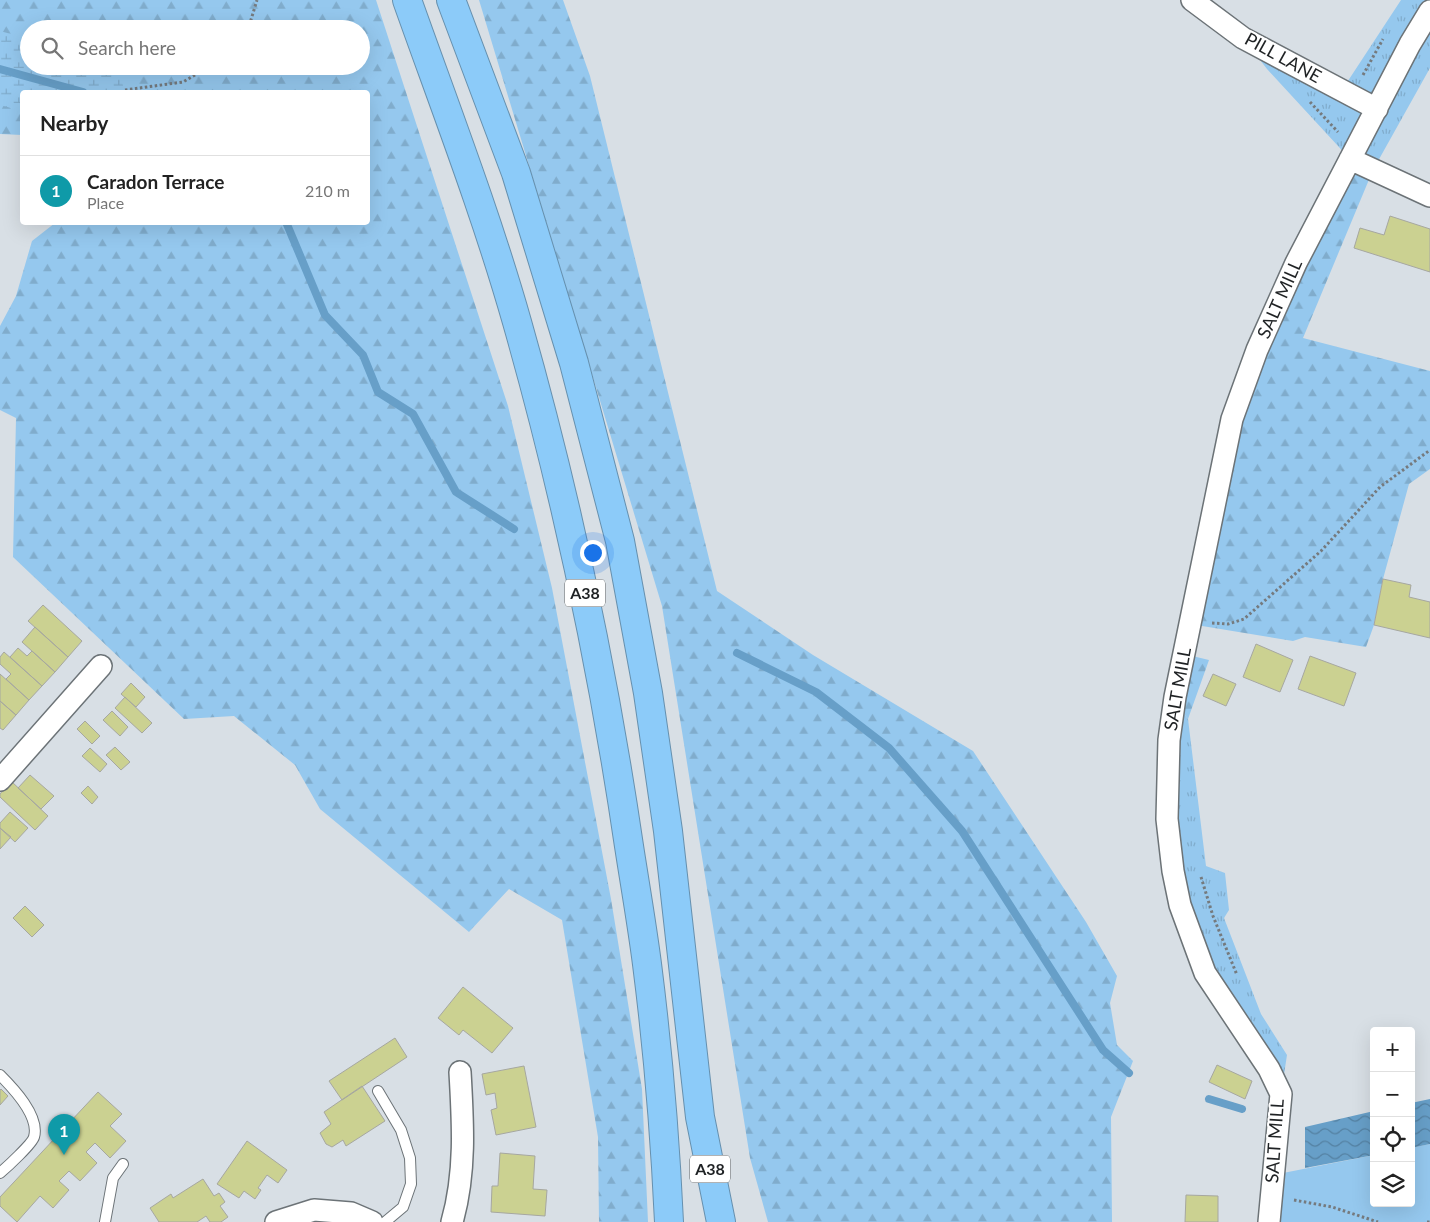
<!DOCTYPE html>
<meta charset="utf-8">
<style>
body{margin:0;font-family:Lato,sans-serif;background:#f2f2f2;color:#222}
.controls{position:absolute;right:15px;bottom:15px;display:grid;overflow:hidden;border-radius:5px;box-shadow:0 5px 20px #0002}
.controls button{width:45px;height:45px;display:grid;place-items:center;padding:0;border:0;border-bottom:1px solid #e0e0e0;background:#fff;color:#222;font:25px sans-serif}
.you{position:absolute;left:592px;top:552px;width:18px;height:18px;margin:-12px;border:4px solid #fff;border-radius:50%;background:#1a73e8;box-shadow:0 0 0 8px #1a73e833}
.badge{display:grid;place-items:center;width:32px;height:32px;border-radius:50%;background:#111827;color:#fff;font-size:16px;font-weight:700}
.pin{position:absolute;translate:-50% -41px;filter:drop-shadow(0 1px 2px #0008)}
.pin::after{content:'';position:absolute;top:26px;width:18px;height:15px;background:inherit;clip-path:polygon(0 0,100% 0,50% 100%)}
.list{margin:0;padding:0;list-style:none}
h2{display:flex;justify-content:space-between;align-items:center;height:65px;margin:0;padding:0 20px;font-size:21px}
h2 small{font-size:16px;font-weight:400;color:#767676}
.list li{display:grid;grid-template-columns:32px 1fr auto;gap:15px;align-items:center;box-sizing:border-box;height:70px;padding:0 20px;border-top:1px solid #e0e0e0}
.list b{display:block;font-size:19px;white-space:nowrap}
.list p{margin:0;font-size:16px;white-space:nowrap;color:#767676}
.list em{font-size:16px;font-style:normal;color:#767676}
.icon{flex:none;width:28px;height:28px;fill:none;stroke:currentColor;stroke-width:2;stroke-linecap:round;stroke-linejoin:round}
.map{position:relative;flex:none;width:1430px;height:1222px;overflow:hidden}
.search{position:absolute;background:#fff;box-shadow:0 5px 20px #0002;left:20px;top:20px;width:350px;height:55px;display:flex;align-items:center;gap:12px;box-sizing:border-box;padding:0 18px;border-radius:28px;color:#767676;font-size:19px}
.panel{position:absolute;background:#fff;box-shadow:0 5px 20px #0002;left:20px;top:90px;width:350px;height:135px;border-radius:5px}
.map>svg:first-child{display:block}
.grass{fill:url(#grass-tufts)}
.forest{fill:url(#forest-firs);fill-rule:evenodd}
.wetland{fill:url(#wetland-marsh)}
.park{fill:#95c8ee}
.water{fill:url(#water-waves)}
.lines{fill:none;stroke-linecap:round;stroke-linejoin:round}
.stream{stroke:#679fc8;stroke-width:8}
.building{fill:#cbd191;stroke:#a6a7a0}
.lane-casing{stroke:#6c7377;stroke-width:12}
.street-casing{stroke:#6c7377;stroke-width:24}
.highway-casing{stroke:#6690ae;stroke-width:30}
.path{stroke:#757a7e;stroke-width:3;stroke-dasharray:2.5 2.5;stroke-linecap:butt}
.lane{stroke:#fff;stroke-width:10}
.street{stroke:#fff;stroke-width:21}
.highway{stroke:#8ccbf9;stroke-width:28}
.labels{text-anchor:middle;stroke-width:4;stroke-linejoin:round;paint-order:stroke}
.shield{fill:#fff;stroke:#626466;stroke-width:1}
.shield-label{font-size:16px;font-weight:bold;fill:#1f2224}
.street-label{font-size:18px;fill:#1f2224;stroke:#fff}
</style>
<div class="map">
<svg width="1430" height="1222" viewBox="0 0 1430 1222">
<defs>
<pattern id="grass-tufts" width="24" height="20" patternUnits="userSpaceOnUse" patternTransform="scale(1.25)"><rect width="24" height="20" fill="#95c8ee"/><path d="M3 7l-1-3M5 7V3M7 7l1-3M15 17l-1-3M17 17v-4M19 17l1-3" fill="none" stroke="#80accc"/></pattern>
<pattern id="forest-firs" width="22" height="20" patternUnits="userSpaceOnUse" patternTransform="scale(1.25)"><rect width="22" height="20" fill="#95c8ee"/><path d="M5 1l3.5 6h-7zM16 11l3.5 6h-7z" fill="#80accc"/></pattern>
<pattern id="wetland-marsh" width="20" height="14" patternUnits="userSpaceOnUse" patternTransform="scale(1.25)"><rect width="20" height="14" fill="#95c8ee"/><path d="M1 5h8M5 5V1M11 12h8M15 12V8" fill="none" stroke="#80accc"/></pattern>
<pattern id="water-waves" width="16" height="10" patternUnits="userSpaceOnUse" patternTransform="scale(1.25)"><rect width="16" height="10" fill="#679fc8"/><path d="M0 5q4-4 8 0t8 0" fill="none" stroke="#5481a2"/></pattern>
</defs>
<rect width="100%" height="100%" fill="#d8dfe5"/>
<path class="grass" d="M 1401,0 L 1430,0 L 1430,68 L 1373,170 L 1350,159 L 1267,69 L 1243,38 L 1342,90 Z
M 1174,701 L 1188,719 L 1206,866 L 1225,873 L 1229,910 L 1224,918 L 1261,1014 L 1287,1055 L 1281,1094 L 1180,905 Z"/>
<path class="forest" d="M 0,0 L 376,0 L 508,406 L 552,588 L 611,899 L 642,1089 L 648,1222 L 599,1222 L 598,1137 L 562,920 L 509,889 L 469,932 L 320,809 L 295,765 L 234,716 L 184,719 L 13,557 L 16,418 L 0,410 L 0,326 L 16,296 L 32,241 L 55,223 L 368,222 L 368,92 L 22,92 L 22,135 L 0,134 ZM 29,29 L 361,29 L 361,66 L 29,66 Z
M 479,0 L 563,0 L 590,76 L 717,591 L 813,655 L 973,751 L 1086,922 L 1117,976 L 1110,1003 L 1117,1045 L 1133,1061 L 1111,1117 L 1112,1222 L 768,1222 L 750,1158 L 662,606 Z
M 1350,159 L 1373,170 L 1303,338 L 1430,371 L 1430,469 L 1409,484 L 1383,579 L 1374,625 L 1366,647 L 1305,637 L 1293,641 L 1190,624 L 1232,419 Z
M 1184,654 L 1209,660 L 1188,719 L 1174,701 Z"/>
<path class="wetland" d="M 0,31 L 29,39 L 29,66 L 117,66 L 125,92 L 22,92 L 22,111 L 0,105 Z"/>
<path class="park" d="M 1430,1144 L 1430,1222 L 1269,1222 L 1273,1175 L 1374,1155 L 1374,1203 L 1411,1203 L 1411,1148 Z"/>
<path class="water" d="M 1430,1099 L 1430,1144 L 1411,1148 L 1411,1103 Z
M 1374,1111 L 1374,1155 L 1305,1168 L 1305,1127 Z"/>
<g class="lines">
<path class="stream" d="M 0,69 L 83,92
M 286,222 L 325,315 L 363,355 L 378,392 L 413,414 L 456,492 L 514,529
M 737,653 L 816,692 L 889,748 L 962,831 L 1103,1050 L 1129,1073
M 1209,1099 L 1242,1109"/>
</g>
<path class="building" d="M 1390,216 L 1430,229 L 1430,272 L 1354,248 L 1360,228 L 1384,235 Z
M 1383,579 L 1411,585 L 1409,597 L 1430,602 L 1430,638 L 1374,625 Z
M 43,605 L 82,641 L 68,657 L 28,621 Z
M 35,627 L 68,657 L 55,672 L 22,642 Z
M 1256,644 L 1293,660 L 1280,692 L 1243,677 Z
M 18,648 L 27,656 L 32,651 L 55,672 L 42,686 L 10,657 Z
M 4,652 L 42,686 L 29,700 L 6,679 L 11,674 L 0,664 L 0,657 Z
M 1310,656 L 1356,673 L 1344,706 L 1298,689 Z
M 0,674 L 29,700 L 16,715 L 0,701 Z
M 1213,674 L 1236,684 L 1226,706 L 1203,696 Z
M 131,683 L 145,697 L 136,707 L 121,694 Z
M 125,697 L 152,723 L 142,733 L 115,708 Z
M 0,701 L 16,715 L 3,730 L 0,728 Z
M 112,711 L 128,727 L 120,736 L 103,720 Z
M 85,721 L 100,736 L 92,744 L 77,729 Z
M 115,747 L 130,762 L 121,770 L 106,755 Z
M 90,748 L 107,764 L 100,772 L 82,756 Z
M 30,775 L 54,796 L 41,809 L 18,788 Z
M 11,781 L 48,816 L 35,830 L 0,797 L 0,794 Z
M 88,786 L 98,797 L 92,804 L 81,793 Z
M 10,812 L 28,828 L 15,842 L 0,828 L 0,823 Z
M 0,828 L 11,837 L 0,849 Z
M 25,906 L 44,925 L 32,937 L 13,918 Z
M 463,987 L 513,1028 L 492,1053 L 463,1030 L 459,1035 L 438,1018 Z
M 395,1038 L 407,1057 L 342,1100 L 329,1081 Z
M 1217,1065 L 1252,1081 L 1245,1099 L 1209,1082 Z
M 524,1066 L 536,1127 L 496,1135 L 491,1110 L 497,1108 L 495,1093 L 486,1095 L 482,1074 Z
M 362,1086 L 385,1121 L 346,1146 L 343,1140 L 332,1147 L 326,1144 L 320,1133 L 331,1124 L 324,1112 Z
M 1,1089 L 8,1096 L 0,1105 L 0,1090 Z
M 98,1092 L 122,1114 L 110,1126 L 126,1141 L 110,1158 L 95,1143 L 86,1152 L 97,1163 L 80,1181 L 69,1171 L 59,1181 L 69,1190 L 53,1208 L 40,1196 L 17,1222 L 0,1206 L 0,1197 Z
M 247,1141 L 287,1170 L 278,1183 L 267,1175 L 258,1188 L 261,1190 L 255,1199 L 244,1191 L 239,1198 L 217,1184 Z
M 500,1153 L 535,1156 L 533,1189 L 547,1190 L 545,1216 L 491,1212 L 492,1186 L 498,1186 Z
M 203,1179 L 214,1196 L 219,1193 L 225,1202 L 220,1206 L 228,1217 L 221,1222 L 210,1222 L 206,1216 L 197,1222 L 159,1222 L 150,1208 L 171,1194 L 173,1198 Z
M 1186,1195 L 1218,1196 L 1218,1222 L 1185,1222 Z"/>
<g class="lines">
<g class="lane-casing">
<path id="lane" d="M 0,1075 C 13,1088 40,1116 34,1137 C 32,1144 7,1167 0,1173
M 378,1091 L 401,1130 L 410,1158 L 411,1184 L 403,1207 L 385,1222
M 105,1222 L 113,1178 L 123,1164"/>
</g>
<g class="street-casing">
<path id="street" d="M 1192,0 L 1243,38 L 1377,109
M 1350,159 L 1430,196
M 0,780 L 101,666
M 276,1222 L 314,1210 L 351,1213 L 372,1222
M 452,1222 C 466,1173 463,1123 460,1072
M 1269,1222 L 1281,1094 L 1269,1069 L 1205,973 L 1180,905 L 1173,871 L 1167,819 L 1169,740 L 1175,697 L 1232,419 L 1257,350 L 1296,263 L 1410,44 L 1430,11"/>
</g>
<g class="highway-casing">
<path id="highway" d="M 407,0 C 445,107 486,213 517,322 C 566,494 603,669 629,846 C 635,885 642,925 647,964 C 658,1050 665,1136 669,1222
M 451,0 L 516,173 L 574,363 L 620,541 L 648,693 L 668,831 L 700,1117 L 721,1222"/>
</g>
<path class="path" d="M 245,29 L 250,23 L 257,0
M 1363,75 L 1383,39
M 125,90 L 183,82 L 210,66
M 1310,102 L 1338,132
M 1212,623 L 1228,624 L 1244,619 L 1321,551 L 1380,487 L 1430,450
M 1201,877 L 1213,916 L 1237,975
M 1294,1200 L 1332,1207 L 1378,1222
M 1427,1222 L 1430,1222"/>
<use href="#lane" class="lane"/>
<use href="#street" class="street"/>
<use href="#highway" class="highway"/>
</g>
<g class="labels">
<g class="shield">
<rect x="565" y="579.5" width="40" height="27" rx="4"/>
<rect x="690" y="1155.5" width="40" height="27" rx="4"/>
</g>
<g class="shield-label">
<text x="585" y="599">A38</text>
<text x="710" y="1175">A38</text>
</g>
<g class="street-label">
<text transform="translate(1283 58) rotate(29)" y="6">PILL LANE</text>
<text transform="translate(1280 299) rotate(-66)" y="6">SALT MILL</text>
<text transform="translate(1178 689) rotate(-80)" y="6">SALT MILL</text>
<text transform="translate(1275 1141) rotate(-86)" y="6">SALT MILL</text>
</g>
</g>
</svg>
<div class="controls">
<button>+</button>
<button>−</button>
<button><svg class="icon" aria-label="locate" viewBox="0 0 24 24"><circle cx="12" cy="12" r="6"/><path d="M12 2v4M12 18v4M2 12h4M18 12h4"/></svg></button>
<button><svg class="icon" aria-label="layers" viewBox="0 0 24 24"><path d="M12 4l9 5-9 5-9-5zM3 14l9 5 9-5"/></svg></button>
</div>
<div class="you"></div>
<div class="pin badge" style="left:64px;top:1155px;background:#0f9aa8">1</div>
<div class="search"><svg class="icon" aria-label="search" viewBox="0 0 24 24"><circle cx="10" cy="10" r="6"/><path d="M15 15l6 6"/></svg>Search here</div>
<section class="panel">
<h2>Nearby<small></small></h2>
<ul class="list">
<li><span class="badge" style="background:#0f9aa8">1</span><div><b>Caradon Terrace</b><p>Place</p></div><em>210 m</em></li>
</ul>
</section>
</div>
